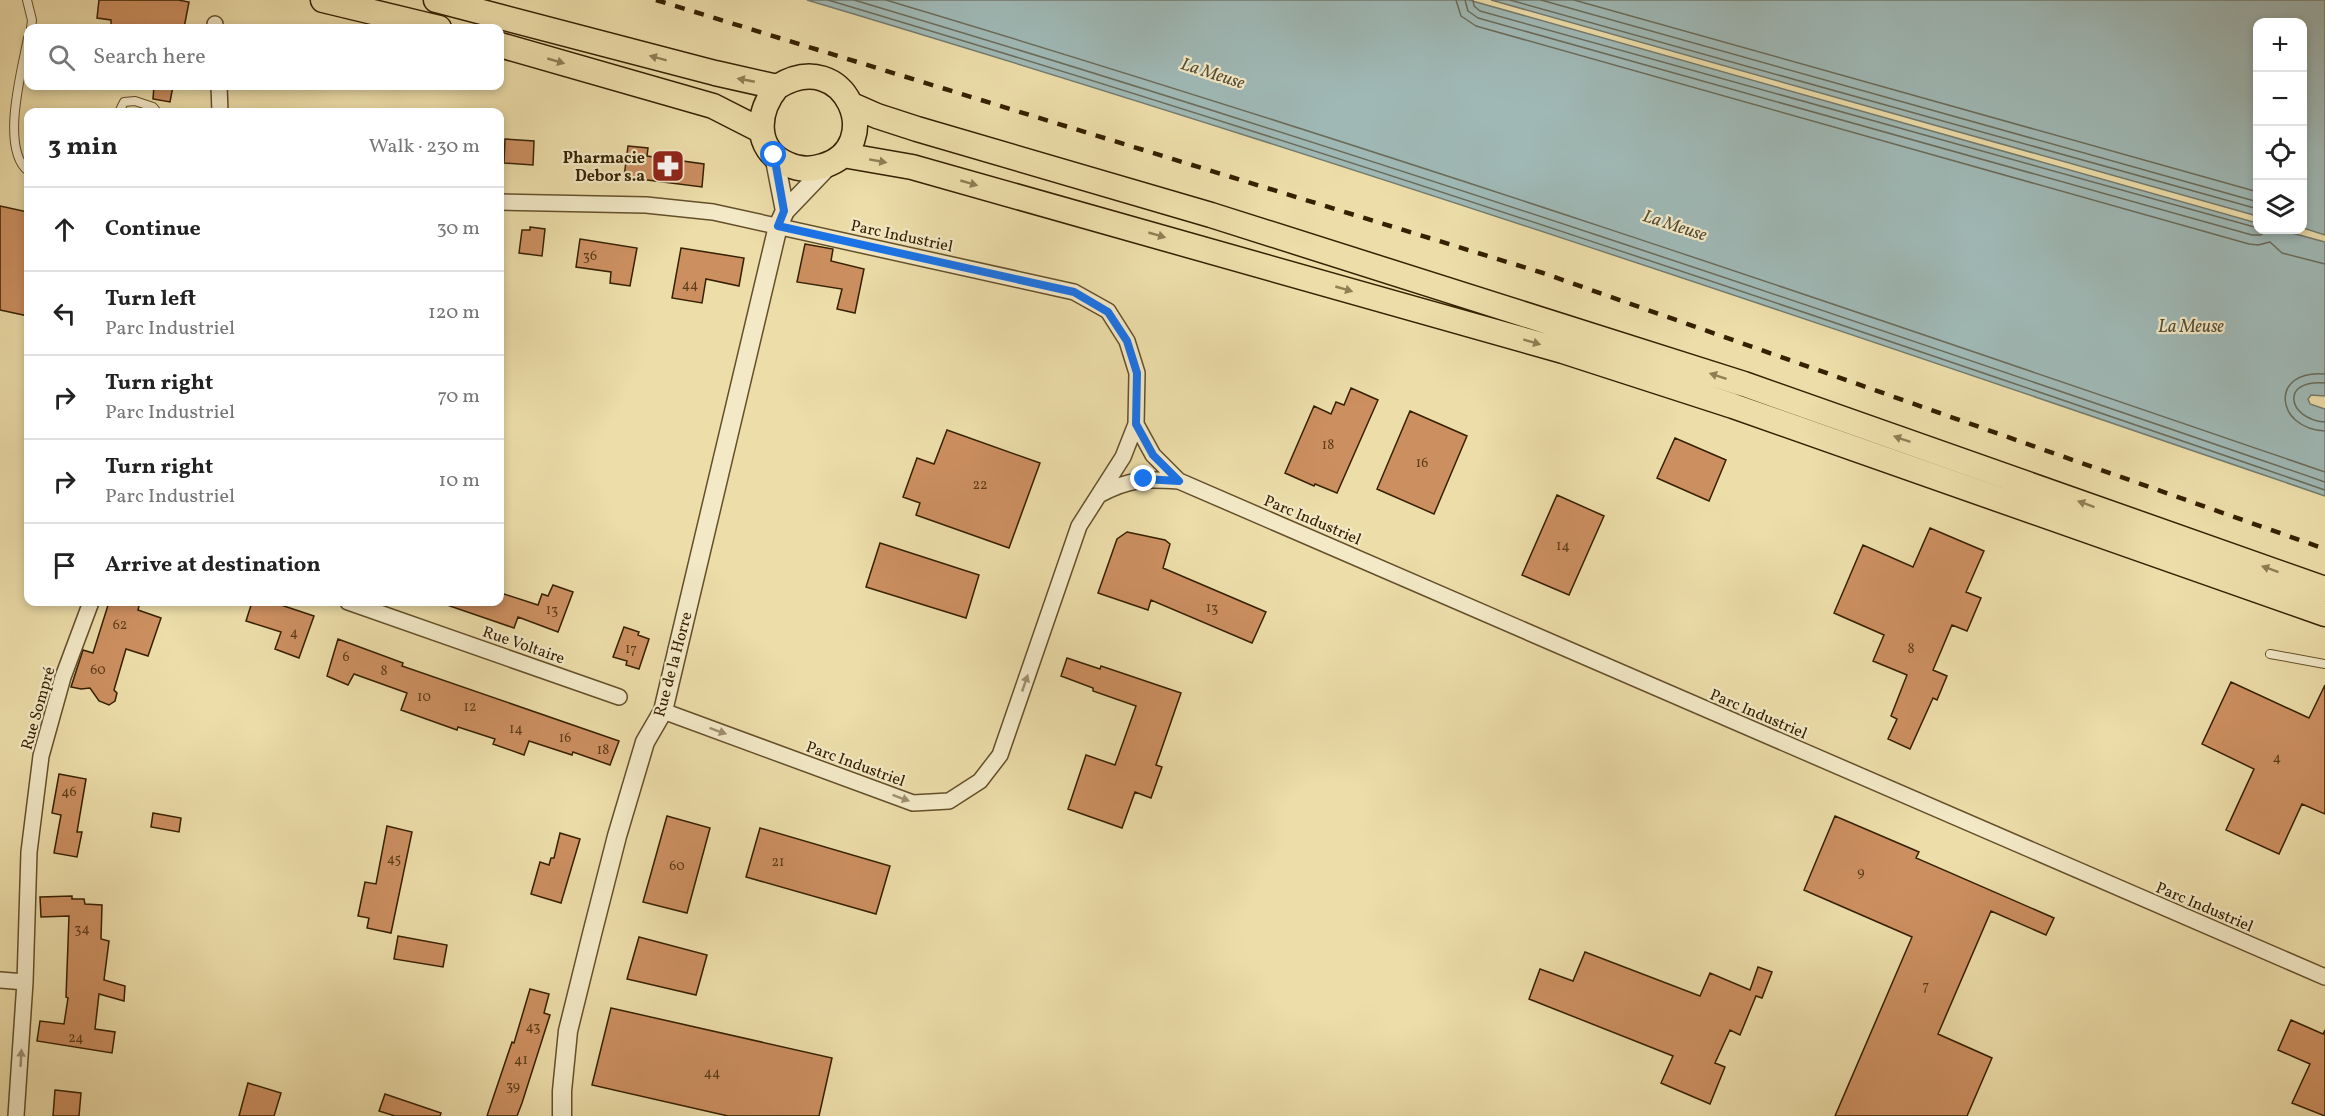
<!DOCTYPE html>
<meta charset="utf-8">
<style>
body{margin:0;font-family:Vollkorn,serif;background:#f6f6f6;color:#222}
.controls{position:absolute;right:18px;top:18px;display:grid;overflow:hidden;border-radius:12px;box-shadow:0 3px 9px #0003}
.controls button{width:54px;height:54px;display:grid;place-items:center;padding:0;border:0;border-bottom:2px solid #e0e0e0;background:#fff;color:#222;font:30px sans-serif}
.stop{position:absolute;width:18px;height:18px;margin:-14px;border:4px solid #1a73e8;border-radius:50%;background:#fff}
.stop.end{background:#1a73e8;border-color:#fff;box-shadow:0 2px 6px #0008}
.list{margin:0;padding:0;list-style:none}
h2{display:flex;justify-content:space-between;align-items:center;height:78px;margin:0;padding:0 24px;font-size:26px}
h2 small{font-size:20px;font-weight:400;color:#767676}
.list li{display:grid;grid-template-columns:39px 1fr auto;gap:18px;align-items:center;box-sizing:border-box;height:84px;padding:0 24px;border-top:2px solid #e0e0e0}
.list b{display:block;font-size:22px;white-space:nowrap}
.list p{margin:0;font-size:20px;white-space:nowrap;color:#767676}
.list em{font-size:20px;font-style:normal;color:#767676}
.icon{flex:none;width:33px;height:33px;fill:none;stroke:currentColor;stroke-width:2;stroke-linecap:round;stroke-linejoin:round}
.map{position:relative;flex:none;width:2325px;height:1116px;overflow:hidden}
.search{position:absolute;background:#fff;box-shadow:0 3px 9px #0003;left:24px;top:24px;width:480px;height:66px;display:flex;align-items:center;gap:15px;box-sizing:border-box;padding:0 21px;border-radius:12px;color:#767676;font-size:22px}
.panel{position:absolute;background:#fff;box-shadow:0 3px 9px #0003;left:24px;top:108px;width:480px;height:498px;border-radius:12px}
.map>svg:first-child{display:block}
.water{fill:#9fb8b5;stroke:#757b6d;stroke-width:1.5}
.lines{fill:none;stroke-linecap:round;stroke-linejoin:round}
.shore{stroke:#6a6c5a;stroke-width:1.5}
.building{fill:#cc8f60;stroke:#362000;stroke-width:1.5}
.service-casing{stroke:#644f2a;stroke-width:10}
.minor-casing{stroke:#644f2a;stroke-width:18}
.tertiary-casing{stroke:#644f2a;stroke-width:21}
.trunk-casing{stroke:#362000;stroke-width:27}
.service{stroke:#f3e9c7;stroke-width:8}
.minor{stroke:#f3e9c7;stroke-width:15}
.tertiary{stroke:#f3e9c7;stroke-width:18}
.trunk{stroke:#ecdda9;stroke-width:24}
.rail{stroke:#362000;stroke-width:4.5;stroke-dasharray:10 10;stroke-linecap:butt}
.oneway{fill:#917e54}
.oneway2{fill:#9e8f6d}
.route{stroke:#1a73e8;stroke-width:8}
.labels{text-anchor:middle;stroke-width:4.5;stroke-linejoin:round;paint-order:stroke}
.number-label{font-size:14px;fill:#5c3c18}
.poi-label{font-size:16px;font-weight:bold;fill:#362000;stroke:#f3e9c7;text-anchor:end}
.street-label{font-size:16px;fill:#362000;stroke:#f3e9c7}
.water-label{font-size:18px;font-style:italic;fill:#564e36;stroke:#f3e9c7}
</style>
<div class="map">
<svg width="2325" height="1116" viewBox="0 0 2325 1116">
<rect width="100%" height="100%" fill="#ecdda9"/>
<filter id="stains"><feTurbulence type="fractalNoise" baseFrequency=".00333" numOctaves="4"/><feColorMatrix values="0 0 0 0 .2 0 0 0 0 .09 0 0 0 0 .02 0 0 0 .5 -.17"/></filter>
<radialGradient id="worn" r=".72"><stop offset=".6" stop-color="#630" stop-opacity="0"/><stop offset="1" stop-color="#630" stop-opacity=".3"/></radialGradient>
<path class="water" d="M 807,0 L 1469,0 L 2257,223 L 2258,230 L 2281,230 L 2325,242 L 2325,396 L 2311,395 L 2308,399 L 2310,404 L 2325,409 L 2325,496 C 1821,323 1317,152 807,0 Z
M 1491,0 L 2325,0 L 2325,235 L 2303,228 L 2302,22 L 2258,22 L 2257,216 Z"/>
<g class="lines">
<path class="shore" d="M 828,0 C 1331,150 1828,319 2325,490
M 854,0 C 1349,148 1837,314 2325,482
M 886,0 C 1370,145 1848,308 2325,472
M 1456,0 L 1461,16 L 1476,26 L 2249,244 L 2258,245 L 2270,242 L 2282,253 L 2325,264
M 1465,0 L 1468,11 L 1478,18 L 2252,235 L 2261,235 L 2268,230
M 1473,0 L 1474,6 L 1480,11 L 2258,228
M 1510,0 L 2258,209
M 1541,0 L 2258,202
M 1574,0 L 2258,192
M 2325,374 C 2269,369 2275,429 2325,431
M 2325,383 C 2280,379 2287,419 2325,422"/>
</g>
<path class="building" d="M 99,0 L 178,0 L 189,2 L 184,28 L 111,28 L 111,20 L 97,18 Z
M 154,86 L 173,86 L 170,102 L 153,99 Z
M 505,139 L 534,141 L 533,165 L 504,163 Z
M 628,146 L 648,148 L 647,156 L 704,164 L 702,187 L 624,177 Z
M 0,206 L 28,212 L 28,316 L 0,310 Z
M 530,227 L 545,229 L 542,256 L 519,253 L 522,230 L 530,230 Z
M 580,239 L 637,248 L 630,286 L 610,283 L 611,272 L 576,267 Z
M 805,244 L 833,249 L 831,261 L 864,269 L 855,313 L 837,309 L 842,289 L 797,282 Z
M 681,248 L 744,258 L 739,286 L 706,279 L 702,303 L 672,298 Z
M 1351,388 L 1378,400 L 1337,493 L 1315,484 L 1314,486 L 1285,473 L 1314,406 L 1331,414 L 1336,402 L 1344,405 Z
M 1410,411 L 1467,436 L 1434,514 L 1377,489 Z
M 947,430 L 1040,463 L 1009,548 L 916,515 L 920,503 L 903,497 L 917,458 L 934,464 Z
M 1675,438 L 1726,460 L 1709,501 L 1657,478 Z
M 1557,495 L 1604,516 L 1569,595 L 1522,575 Z
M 1930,528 L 1984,551 L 1966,592 L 1981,598 L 1967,631 L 1952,625 L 1933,670 L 1947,676 L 1937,700 L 1933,698 L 1910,749 L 1888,739 L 1897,719 L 1891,716 L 1907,675 L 1873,661 L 1884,635 L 1834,613 L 1863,545 L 1913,567 Z
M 1127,532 L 1165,540 L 1170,544 L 1163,568 L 1266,612 L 1252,643 L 1151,600 L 1148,610 L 1098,593 L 1117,539 Z
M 880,543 L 979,575 L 966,618 L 866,587 Z
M 553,585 L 573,592 L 558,632 L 518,617 L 514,628 L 444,604 L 444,602 L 500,602 L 501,593 L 538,605 L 542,594 L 548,596 Z
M 109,602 L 140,602 L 138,610 L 161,618 L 148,656 L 126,649 L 114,690 L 117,693 L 115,701 L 109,705 L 99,701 L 90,688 L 81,689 L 71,687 L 83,650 L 93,653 Z
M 252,602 L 272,602 L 314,616 L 299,658 L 275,649 L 281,632 L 246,621 Z
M 624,627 L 639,632 L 638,635 L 649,639 L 639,669 L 626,665 L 627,661 L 613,657 Z
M 338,639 L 403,663 L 402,666 L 619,741 L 610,765 L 573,752 L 572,755 L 529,741 L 524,755 L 493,744 L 495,739 L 458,727 L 457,730 L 401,710 L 407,693 L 354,674 L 348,685 L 327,676 Z
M 1067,658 L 1100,669 L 1101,666 L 1181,693 L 1156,765 L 1162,767 L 1151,798 L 1135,792 L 1122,828 L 1068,809 L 1086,755 L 1115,765 L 1136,706 L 1093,691 L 1093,688 L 1061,676 Z
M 2231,682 L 2309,718 L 2325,685 L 2325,814 L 2302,804 L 2279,854 L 2226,830 L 2254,769 L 2202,744 Z
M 59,774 L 86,779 L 77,832 L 82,832 L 77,857 L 54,853 L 61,815 L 52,813 Z
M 153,813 L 181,818 L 179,832 L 151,827 Z
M 667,816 L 710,828 L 687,913 L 643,902 Z
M 1835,816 L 1919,852 L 1916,858 L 2054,918 L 2046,935 L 1991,911 L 1938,1034 L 1992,1058 L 1967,1116 L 1835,1116 L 1912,937 L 1804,890 Z
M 387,826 L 412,832 L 391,933 L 367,928 L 369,918 L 358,916 L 365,882 L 376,884 Z
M 760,828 L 890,866 L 876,914 L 746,877 Z
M 560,833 L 580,839 L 561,903 L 531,894 L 540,862 L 549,865 L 551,858 L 554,858 Z
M 72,896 L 72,899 L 84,899 L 85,904 L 102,905 L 101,939 L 109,941 L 104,980 L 125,986 L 124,1001 L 99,994 L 95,1029 L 115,1032 L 112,1053 L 37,1041 L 40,1021 L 64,1024 L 68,998 L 66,997 L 69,916 L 41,917 L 40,897 Z
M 398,936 L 447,945 L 443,967 L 394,959 Z
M 639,937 L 707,955 L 696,995 L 627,979 Z
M 1585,952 L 1700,996 L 1710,973 L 1750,990 L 1758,967 L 1772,972 L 1762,998 L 1756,996 L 1740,1035 L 1730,1030 L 1715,1063 L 1725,1067 L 1710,1104 L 1661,1083 L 1673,1056 L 1529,999 L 1540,969 L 1573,981 Z
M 530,989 L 549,994 L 544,1013 L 550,1015 L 522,1103 L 517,1116 L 487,1116 L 512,1042 L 514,1043 Z
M 611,1008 L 832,1058 L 819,1116 L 728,1116 L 592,1085 Z
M 2291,1020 L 2323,1034 L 2325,1030 L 2325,1116 L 2292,1103 L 2310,1064 L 2278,1050 Z
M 248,1083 L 281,1093 L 274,1116 L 239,1116 Z
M 55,1090 L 81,1093 L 79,1116 L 53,1116 Z
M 385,1094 L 441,1113 L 440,1116 L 395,1116 L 379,1111 Z"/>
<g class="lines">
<g class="service-casing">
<path id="service" d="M 27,0 L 32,20 L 31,28
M 28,38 C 22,70 0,148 28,171
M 119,112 L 124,102 L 135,101 L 153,107 L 157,112
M 2270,654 L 2325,664"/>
</g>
<g class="minor-casing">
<path id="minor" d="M 215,24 L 215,28
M 219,86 L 220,112
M 500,202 L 646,205 L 713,212 L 1074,292 L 1108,311 L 1127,341 L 1137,373 L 1136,424 L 1123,457 L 1079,526 L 1000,755 L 980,781 L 949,801 L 913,803 L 663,711
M 1136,424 L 1153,455 L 1179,481
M 1099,495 C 1131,478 1145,479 1179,481 L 2325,977
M 348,602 L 619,697
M 0,980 L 25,982
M 16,1116 L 25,982 L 29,852 L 41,756 L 63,677 L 91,602"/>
</g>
<g class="tertiary-casing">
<path id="tertiary" d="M 774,155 L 785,211
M 562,1116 L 562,1091 L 568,1031 L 592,934 L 617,836 L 645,742 L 663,711 L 778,226 L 785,211 L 829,165"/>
</g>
<g class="trunk-casing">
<path id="trunk" d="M 323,0 L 439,28
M 436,0 L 715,73 L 777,87 C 846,44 887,147 823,166 C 811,170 799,170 787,164 C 753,149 757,111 777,87
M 500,45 L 713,106 L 762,131
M 852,105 L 877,116 L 917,129 L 1211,215 L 1744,384 L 2325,589
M 843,155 L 912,167 L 1563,351 L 1733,406 L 2325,614"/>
</g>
<use href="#service" class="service"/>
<use href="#minor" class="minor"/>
<use href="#tertiary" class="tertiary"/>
<use href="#trunk" class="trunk"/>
<path class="rail" d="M 656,0 L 1543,273 L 2325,549"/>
</g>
<defs><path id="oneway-solid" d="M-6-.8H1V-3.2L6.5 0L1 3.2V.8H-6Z" transform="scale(1.5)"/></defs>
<g class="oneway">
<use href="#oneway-solid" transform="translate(658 58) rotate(-165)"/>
<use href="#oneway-solid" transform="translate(556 61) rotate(16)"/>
<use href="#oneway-solid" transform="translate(746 80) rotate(-169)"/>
<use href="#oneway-solid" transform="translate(878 161) rotate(10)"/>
<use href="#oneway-solid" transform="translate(969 183) rotate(16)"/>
<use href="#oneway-solid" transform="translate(1157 235) rotate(16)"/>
<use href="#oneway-solid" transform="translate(1344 289) rotate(16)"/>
<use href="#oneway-solid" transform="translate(1532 342) rotate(16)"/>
<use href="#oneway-solid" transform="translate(1718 376) rotate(-162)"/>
<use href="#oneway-solid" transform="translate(1902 439) rotate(-161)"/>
<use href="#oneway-solid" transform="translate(2086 504) rotate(-160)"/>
<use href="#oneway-solid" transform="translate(2270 569) rotate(-160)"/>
</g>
<g class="oneway2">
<use href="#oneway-solid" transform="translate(1025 683) rotate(-71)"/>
<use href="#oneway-solid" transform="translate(718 731) rotate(20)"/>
<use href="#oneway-solid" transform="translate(901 798) rotate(20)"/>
<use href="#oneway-solid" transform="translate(21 1058) rotate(-87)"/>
</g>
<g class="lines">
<path class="route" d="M 774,155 L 784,211 L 778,226 L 1074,292 L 1108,312 L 1127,341 L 1137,373 L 1136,424 L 1153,455 L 1179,481 L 1144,479"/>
</g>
<defs>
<g id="pharmacy-square" transform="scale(1.725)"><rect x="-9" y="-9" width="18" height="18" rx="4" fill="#8f2418" stroke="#f3e9c7"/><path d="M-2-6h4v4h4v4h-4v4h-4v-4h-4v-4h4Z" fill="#fff"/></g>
</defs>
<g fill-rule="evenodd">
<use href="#pharmacy-square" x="668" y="166"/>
</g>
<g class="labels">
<g class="number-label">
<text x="590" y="260">36</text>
<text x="690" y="289">44</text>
<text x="1328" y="449">18</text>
<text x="1422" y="467">16</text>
<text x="980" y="489">22</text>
<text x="1563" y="550">14</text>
<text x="1212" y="612">13</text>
<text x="552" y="614">13</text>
<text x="120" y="629">62</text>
<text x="294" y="637">4</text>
<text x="631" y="653">17</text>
<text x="1911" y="653">8</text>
<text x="346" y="661">6</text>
<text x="98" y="674">60</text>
<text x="384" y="675">8</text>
<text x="424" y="701">10</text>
<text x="470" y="711">12</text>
<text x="516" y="733">14</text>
<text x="565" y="742">16</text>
<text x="603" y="754">18</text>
<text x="2277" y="762">4</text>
<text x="69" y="796">46</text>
<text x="394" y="863">45</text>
<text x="778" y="866">21</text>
<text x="677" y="870">60</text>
<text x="1861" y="876">9</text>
<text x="82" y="933">34</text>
<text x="1926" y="990">7</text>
<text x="533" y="1031">43</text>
<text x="76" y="1042">24</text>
<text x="521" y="1064">41</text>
<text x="712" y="1077">44</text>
<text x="513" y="1090">39</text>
</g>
<g class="poi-label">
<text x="645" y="163">Pharmacie<tspan x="645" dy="18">Debor s.a</tspan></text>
</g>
<g class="street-label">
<text transform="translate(902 235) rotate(12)" y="6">Parc Industriel</text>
<text transform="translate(1313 519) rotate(23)" y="6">Parc Industriel</text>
<text transform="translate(524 644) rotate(19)" y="6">Rue Voltaire</text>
<text transform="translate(672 664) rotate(-75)" y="6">Rue de la Horre</text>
<text transform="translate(37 708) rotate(-74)" y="6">Rue Sompré</text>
<text transform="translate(1759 713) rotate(23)" y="6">Parc Industriel</text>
<text transform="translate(856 763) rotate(20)" y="6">Parc Industriel</text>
<text transform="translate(2205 906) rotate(23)" y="6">Parc Industriel</text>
</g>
<g class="water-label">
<text transform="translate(1213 73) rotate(18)" y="6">La Meuse</text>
<text transform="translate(1675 225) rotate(18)" y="6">La Meuse</text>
<text x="2191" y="332">La Meuse</text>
</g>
</g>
<rect width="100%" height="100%" filter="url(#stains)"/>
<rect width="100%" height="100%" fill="url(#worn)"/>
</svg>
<div class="controls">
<button>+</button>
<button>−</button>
<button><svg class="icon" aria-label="locate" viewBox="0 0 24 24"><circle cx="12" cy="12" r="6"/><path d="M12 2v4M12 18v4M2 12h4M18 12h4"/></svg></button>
<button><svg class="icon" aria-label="layers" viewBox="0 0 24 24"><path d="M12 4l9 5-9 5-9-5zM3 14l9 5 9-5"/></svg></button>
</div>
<div class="stop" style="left:774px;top:155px"></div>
<div class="stop end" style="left:1144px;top:479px"></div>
<div class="search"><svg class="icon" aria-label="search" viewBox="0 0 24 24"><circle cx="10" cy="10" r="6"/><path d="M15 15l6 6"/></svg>Search here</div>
<section class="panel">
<h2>3 min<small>Walk · 230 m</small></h2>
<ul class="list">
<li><svg class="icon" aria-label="ahead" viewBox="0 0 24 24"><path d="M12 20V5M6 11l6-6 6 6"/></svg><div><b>Continue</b></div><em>30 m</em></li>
<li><svg class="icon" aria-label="left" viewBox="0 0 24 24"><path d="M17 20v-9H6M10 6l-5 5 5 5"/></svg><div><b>Turn left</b><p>Parc Industriel</p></div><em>120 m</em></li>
<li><svg class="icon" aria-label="right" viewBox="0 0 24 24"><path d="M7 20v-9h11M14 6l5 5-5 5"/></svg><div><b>Turn right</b><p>Parc Industriel</p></div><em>70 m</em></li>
<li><svg class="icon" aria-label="right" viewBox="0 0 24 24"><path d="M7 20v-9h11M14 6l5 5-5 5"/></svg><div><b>Turn right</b><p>Parc Industriel</p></div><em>10 m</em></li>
<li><svg class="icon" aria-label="arrive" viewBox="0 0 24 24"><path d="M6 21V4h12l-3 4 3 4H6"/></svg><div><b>Arrive at destination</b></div></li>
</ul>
</section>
</div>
